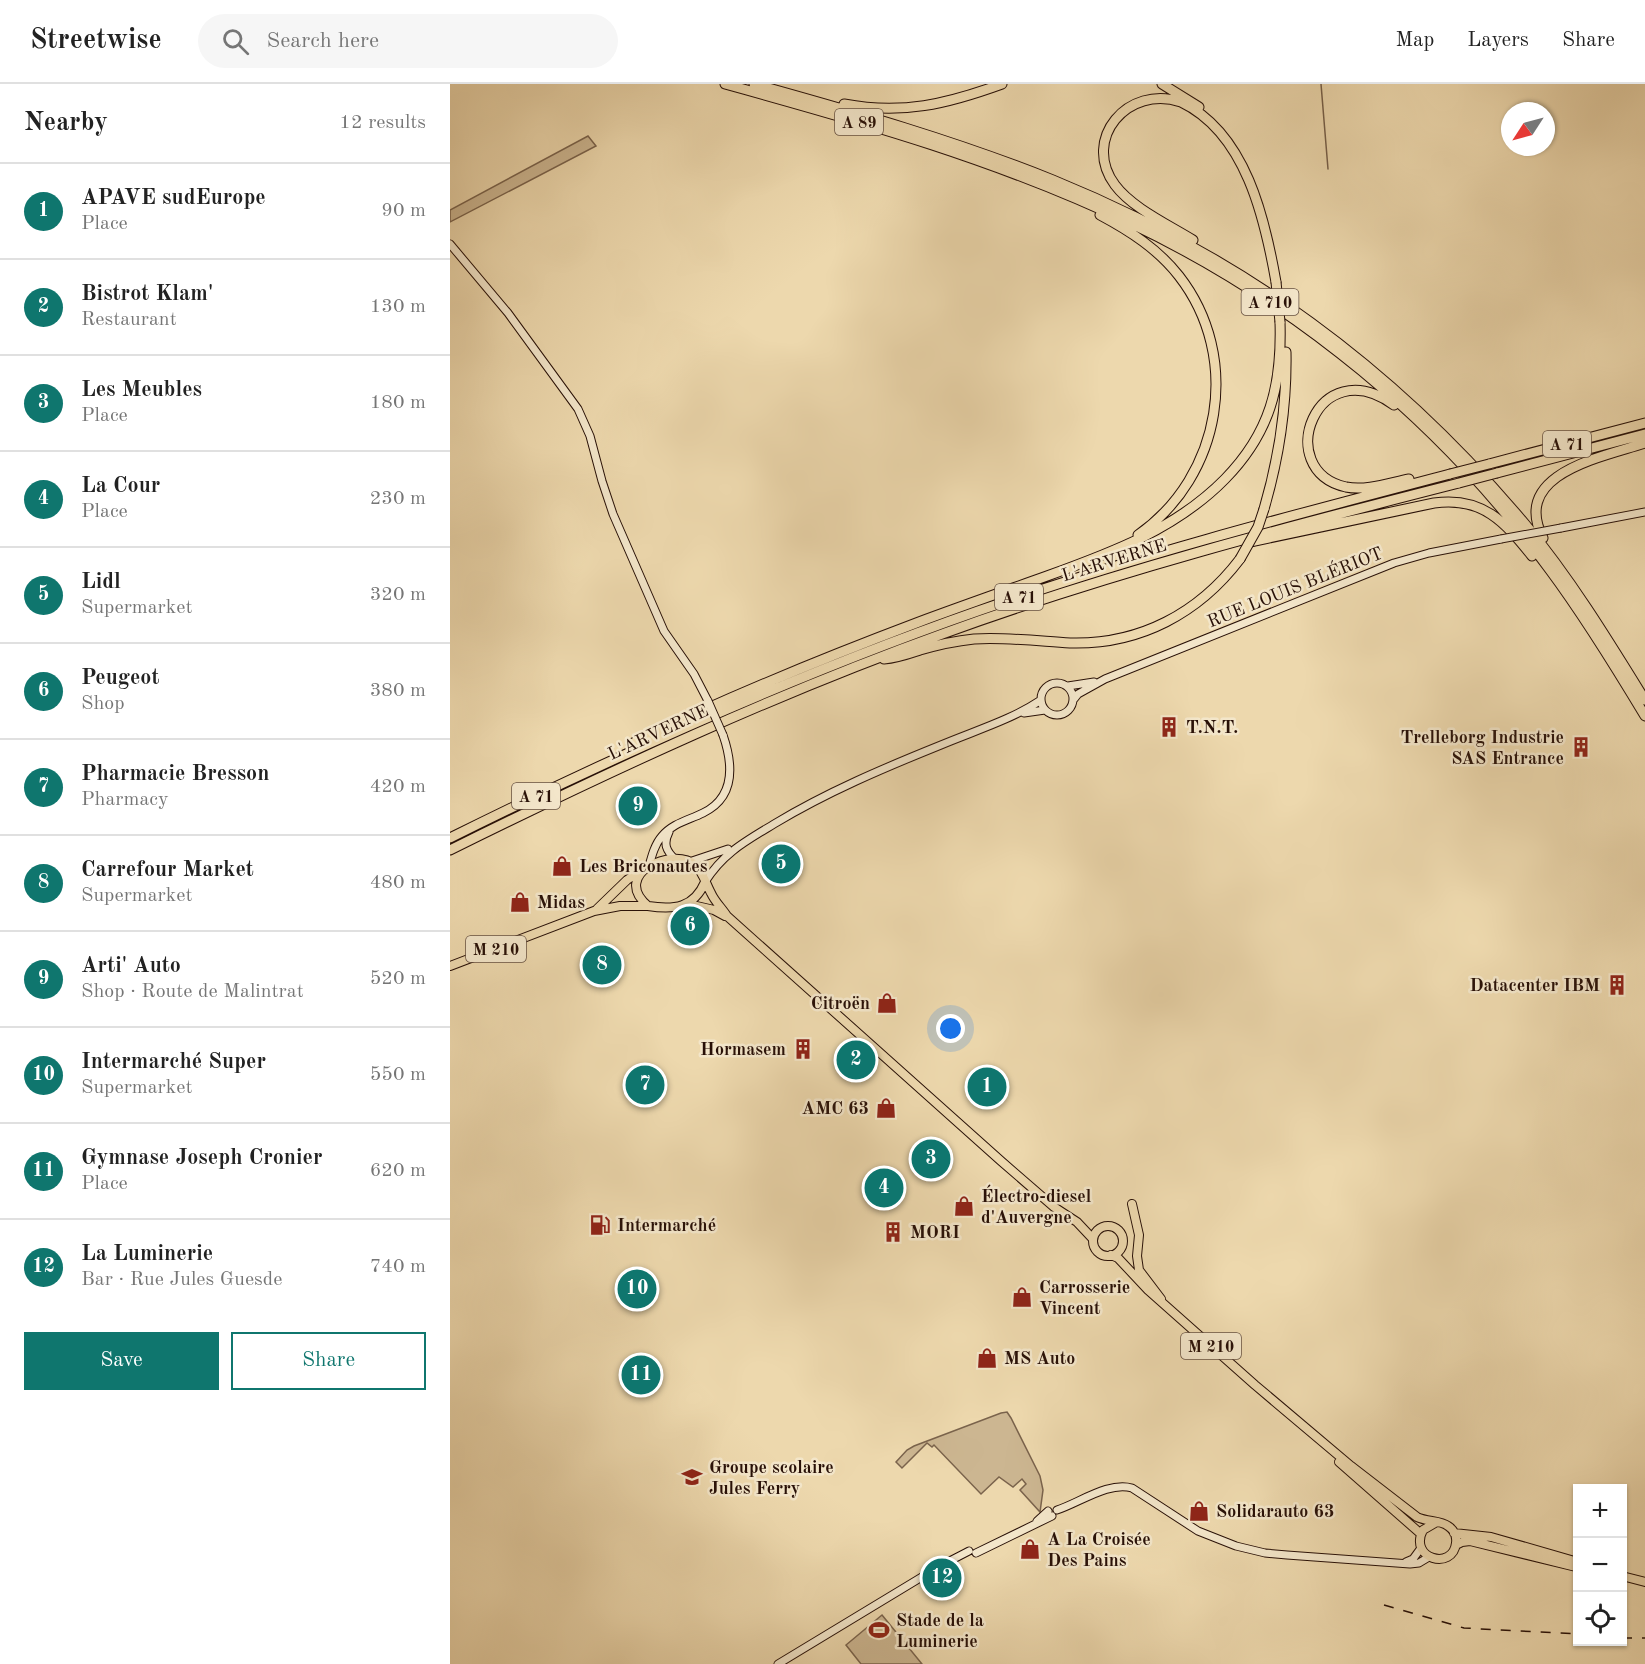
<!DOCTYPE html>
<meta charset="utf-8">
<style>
body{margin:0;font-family:"Old Standard TT",serif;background:#f6f6f6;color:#222}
.controls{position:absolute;right:18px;bottom:18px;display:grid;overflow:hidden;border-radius:0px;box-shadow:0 2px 4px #0004}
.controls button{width:54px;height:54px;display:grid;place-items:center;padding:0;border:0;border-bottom:2px solid #e0e0e0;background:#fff;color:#222;font:30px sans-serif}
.compass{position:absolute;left:1051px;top:18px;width:54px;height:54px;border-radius:50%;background:#fff;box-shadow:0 2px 4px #0004;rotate:234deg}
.you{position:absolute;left:501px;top:945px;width:21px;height:21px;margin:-15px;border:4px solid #fff;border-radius:50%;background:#1a73e8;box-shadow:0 0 0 9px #1a73e833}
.badge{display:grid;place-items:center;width:39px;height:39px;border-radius:50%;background:#0f766e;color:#fff;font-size:20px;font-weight:700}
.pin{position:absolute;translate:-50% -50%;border:3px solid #fff;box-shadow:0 2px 6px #0006}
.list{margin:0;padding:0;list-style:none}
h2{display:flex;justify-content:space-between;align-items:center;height:78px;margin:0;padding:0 24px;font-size:26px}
h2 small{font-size:20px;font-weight:400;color:#767676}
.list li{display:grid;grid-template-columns:39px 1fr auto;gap:18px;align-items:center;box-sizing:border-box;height:96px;padding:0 24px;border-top:2px solid #e0e0e0}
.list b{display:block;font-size:22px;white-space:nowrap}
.list p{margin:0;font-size:20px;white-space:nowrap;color:#767676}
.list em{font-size:20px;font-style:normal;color:#767676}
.actions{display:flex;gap:12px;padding:18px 24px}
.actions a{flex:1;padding:14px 0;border:2px solid #0f766e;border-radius:0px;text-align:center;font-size:21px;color:#0f766e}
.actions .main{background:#0f766e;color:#fff}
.icon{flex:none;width:33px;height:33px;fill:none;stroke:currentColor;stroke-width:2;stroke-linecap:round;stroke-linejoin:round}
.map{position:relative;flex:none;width:1195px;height:1580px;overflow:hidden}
header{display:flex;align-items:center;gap:36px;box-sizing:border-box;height:84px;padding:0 30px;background:#fff;border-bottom:2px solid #e0e0e0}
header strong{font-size:28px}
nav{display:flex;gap:33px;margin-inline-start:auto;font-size:21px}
.search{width:420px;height:54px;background:#f6f6f6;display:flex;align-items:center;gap:15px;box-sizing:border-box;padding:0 21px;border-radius:33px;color:#767676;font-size:22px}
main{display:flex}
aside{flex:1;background:#fff}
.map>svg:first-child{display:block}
.green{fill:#ccb691;stroke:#7a634c;stroke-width:1.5}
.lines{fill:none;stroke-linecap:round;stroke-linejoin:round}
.stream{stroke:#765f49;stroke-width:1.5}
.secondary-casing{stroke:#281007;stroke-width:9}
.primary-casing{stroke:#281007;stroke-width:10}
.highway-casing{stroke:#281007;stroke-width:11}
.secondary{stroke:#f3e6ca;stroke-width:7}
.primary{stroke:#edd8ad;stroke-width:8}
.highway{stroke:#edd8ad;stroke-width:9}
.rail{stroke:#281007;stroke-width:1.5;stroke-dasharray:10 10;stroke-linecap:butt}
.secondary-bridge-casing{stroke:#281007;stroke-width:9;stroke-linecap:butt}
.highway-bridge-casing{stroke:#281007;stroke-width:11;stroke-linecap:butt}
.secondary-bridge{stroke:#f3e6ca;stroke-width:7}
.highway-bridge{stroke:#edd8ad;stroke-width:9}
.labels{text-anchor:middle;stroke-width:5;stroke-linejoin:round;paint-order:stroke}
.shield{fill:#f3e6ca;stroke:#655042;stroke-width:1.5}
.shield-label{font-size:16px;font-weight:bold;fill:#281007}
.street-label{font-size:18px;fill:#281007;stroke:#f3e6ca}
.poi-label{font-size:18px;font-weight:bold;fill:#281007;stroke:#f3e6ca;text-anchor:start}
</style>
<header>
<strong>Streetwise</strong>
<div class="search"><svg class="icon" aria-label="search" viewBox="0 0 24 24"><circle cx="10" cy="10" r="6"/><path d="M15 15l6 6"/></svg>Search here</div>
<nav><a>Map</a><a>Layers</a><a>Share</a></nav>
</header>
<main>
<aside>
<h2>Nearby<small>12 results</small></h2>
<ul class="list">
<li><span class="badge">1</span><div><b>APAVE sudEurope</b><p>Place</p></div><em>90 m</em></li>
<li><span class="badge">2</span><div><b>Bistrot Klam'</b><p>Restaurant</p></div><em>130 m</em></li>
<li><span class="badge">3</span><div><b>Les Meubles</b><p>Place</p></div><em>180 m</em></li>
<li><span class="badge">4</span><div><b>La Cour</b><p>Place</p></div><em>230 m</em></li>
<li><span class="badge">5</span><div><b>Lidl</b><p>Supermarket</p></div><em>320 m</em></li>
<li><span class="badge">6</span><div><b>Peugeot</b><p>Shop</p></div><em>380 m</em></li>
<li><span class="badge">7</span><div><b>Pharmacie Bresson</b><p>Pharmacy</p></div><em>420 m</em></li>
<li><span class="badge">8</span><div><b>Carrefour Market</b><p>Supermarket</p></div><em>480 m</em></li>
<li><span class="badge">9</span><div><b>Arti' Auto</b><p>Shop · Route de Malintrat</p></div><em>520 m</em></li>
<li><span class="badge">10</span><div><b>Intermarché Super</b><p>Supermarket</p></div><em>550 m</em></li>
<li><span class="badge">11</span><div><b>Gymnase Joseph Cronier</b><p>Place</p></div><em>620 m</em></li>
<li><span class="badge">12</span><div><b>La Luminerie</b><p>Bar · Rue Jules Guesde</p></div><em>740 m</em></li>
</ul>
<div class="actions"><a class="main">Save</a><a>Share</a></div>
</aside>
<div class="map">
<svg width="1195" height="1580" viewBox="0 0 1195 1580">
<rect width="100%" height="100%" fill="#edd8ad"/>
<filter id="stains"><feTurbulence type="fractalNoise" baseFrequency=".00333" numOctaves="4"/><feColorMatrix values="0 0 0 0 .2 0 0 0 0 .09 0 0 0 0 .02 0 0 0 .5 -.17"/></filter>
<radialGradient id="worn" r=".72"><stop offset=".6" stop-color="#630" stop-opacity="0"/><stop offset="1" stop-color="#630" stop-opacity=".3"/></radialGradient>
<path class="green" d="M 138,52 L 146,62 L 0,138 L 0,126 Z
M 557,1328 L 561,1334 L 590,1392 L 593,1406 L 590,1428 L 570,1406 L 576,1400 L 572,1395 L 563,1403 L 549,1393 L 531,1410 L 484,1361 L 482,1363 L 477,1359 L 452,1384 L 446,1378 L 457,1366 L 464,1362 L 551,1329 Z
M 432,1531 L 472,1580 L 411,1580 L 396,1561 Z"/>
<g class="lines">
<path class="stream" d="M 871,0 L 878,85"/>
<g class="secondary-casing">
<path id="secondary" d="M 0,160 L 58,229 L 128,325 L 140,352 L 152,397 L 163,430 L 214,547 L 244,590 L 258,617
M 1111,444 L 1195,428
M591 615a16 16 0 1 1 32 0a16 16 0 1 1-32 0Z
M 618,602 L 644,598
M 624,615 L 628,610 L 655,595 L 944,479 L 979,469 L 1051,455
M 574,629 L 595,626
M 219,748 C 213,760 216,767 226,776
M 239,778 L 278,765
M 199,782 C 202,771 205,760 212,752 C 223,739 239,736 253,729 C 286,713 283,680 273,651
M 255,798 C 273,769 296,757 324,740 C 377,708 434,684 491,661 C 524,647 561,636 591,616
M 607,1426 C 629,1419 659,1397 682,1404 L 748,1447 L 786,1462 L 815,1469 L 837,1471 L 960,1480 L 969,1479 L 979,1473
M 587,1437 L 598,1427
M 526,1469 L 602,1432
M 956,1478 L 963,1475 L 971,1464
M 328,1580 L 490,1482 L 519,1467"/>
</g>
<g class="primary-casing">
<path id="primary" d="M 255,798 C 244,824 224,826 198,822 C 160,790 223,762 245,781 C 253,788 256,800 261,809 C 265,818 272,824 277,832 L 551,1077 L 604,1123 L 627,1138 L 643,1155
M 238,820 L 264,826 L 275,832
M 147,825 L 177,796 L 192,786
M 0,882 L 144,827 L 170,822 L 198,822
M 682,1120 L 689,1151 L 687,1172 L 689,1186 L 711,1215
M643 1157a15 15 0 1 1 30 0a15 15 0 1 1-30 0Z
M 661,1171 L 668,1174 L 698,1206 L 805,1301 L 901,1382 L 967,1433 C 977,1438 990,1436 998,1442 C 1004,1446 1007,1452 1006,1459 C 1003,1487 958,1475 973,1446 L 985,1439
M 889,1378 L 971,1450
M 1004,1449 L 1041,1453 L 1128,1478
M 1006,1461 L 1012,1458 L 1020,1457 L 1126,1483
M 1172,1492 L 1195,1498"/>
</g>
<g class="highway-casing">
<path id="highway" d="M 275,0 C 413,38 551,77 680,139 C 846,218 991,338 1100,486 C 1135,533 1165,582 1195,632
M 304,0 C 405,28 506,57 603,96 C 792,173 944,284 1075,440 C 1120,494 1158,556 1195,616
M 712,0 L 749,23
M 394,20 C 452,31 497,20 552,0
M 650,131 C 680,147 708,165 729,192 C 792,273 772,392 688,451
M 743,156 C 719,141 682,124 665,101 C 631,55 678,0 731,18 C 796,49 815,135 826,198
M 944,321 C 867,265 821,386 896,403 C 916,407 939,399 959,395
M 1039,380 L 1195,339
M 1047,389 L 1195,350
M 814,425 C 829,374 837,321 836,268
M 1093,454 C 1060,389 1153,373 1195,359
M 800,458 L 984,419 C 1032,412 1055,438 1082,472
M 434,575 C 447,574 458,570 470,566 C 487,561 505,557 524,555 C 556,553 588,557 620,559 C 690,561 749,529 790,475
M 181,660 C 275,614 371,575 469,538 C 512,522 555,507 597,492 C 661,469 726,445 775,395 C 820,349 832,302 830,238
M 0,754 C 181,664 365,582 557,517 C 703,467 852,429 1000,390
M 0,766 C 162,686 325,610 495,549 C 663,488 836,443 1009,399"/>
</g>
<use href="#secondary" class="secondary"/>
<use href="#primary" class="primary"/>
<use href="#highway" class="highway"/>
<path class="rail" d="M 934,1521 L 1014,1544 L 1128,1550
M 1172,1554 L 1195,1554"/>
<g class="secondary-bridge-casing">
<path id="secondary-bridge" d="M 1051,455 L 1111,444
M 258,617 L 273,651"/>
</g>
<g class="highway-bridge-casing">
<path id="highway-bridge" d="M 826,198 L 830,238
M 1000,390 L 1039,380
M 1009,399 L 1047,389
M 790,475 L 808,443 L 814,425"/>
</g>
<use href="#secondary-bridge" class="secondary-bridge"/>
<use href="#highway-bridge" class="highway-bridge"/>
</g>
<defs>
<g id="building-bare" transform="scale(1.62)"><path d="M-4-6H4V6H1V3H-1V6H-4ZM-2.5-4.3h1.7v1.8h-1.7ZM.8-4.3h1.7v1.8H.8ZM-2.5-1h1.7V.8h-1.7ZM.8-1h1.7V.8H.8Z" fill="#8f2418" stroke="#f3e6ca" stroke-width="2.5" paint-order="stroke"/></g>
<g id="shop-bare" transform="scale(1.62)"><path d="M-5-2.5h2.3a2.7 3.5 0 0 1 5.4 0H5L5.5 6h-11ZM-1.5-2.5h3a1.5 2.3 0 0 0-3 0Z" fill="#8f2418" stroke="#f3e6ca" stroke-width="2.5" paint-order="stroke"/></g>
<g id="fuel-bare" transform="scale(1.62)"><path d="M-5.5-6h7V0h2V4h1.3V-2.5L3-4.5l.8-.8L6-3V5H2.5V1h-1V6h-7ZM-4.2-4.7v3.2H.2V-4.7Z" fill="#8f2418" stroke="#f3e6ca" stroke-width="2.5" paint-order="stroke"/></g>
<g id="school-bare" transform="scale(1.62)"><path d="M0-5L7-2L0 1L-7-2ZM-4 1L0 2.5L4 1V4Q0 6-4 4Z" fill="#8f2418" stroke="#f3e6ca" stroke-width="2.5" paint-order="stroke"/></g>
<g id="stadium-bare" transform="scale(1.62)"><path d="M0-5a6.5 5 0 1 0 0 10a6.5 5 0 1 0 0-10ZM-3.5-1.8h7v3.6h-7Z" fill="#8f2418" stroke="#f3e6ca" stroke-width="2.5" paint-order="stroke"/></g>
</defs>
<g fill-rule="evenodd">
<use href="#building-bare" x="719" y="643"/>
<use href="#building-bare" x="1131" y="663"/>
<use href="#shop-bare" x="112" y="782"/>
<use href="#shop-bare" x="70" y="818"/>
<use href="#building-bare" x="1167" y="901"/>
<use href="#shop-bare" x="437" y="919"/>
<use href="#building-bare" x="353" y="965"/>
<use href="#shop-bare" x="436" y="1024"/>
<use href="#shop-bare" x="514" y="1122"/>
<use href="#fuel-bare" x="150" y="1141"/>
<use href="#building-bare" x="443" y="1148"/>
<use href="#shop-bare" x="572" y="1213"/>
<use href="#shop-bare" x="537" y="1274"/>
<use href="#school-bare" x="242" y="1393"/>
<use href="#shop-bare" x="749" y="1427"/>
<use href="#shop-bare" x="580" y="1465"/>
<use href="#stadium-bare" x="429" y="1546"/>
</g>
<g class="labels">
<g class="shield">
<rect x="385" y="25" width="48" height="26" rx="4.5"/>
<rect x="791.5" y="205" width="57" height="26" rx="4.5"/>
<rect x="1093" y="347" width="48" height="26" rx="4.5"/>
<rect x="545" y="500" width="48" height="26" rx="4.5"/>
<rect x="62" y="699" width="48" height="26" rx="4.5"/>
<rect x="16" y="852" width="60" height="26" rx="4.5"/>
<rect x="731" y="1249" width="60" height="26" rx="4.5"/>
</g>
<g class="shield-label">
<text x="409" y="44">A 89</text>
<text x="820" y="224">A 710</text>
<text x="1117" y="366">A 71</text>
<text x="569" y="519">A 71</text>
<text x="86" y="718">A 71</text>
<text x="46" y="871">M 210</text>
<text x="761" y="1268">M 210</text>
</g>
<g class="street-label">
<text transform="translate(664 476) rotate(-17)" y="6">L'ARVERNE</text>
<text transform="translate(845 503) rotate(-22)" y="6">RUE LOUIS BLÉRIOT</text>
<text transform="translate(208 648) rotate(-25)" y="6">L'ARVERNE</text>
</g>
<g class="poi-label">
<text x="736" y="649">T.N.T.</text>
<text x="1114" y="659" text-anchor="end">Trelleborg Industrie<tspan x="1114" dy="21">SAS Entrance</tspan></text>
<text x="129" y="788">Les Briconautes</text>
<text x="87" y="824">Midas</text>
<text x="1150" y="907" text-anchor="end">Datacenter IBM</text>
<text x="420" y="925" text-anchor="end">Citroën</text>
<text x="336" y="971" text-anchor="end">Hormasem</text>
<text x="419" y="1030" text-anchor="end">AMC 63</text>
<text x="531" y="1118">Électro-diesel<tspan x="531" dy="21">d'Auvergne</tspan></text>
<text x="167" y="1147">Intermarché</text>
<text x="460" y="1154">MORI</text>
<text x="589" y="1209">Carrosserie<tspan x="589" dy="21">Vincent</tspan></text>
<text x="554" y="1280">MS Auto</text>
<text x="259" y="1389">Groupe scolaire<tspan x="259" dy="21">Jules Ferry</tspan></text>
<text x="766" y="1433">Solidarauto 63</text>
<text x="597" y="1461">A La Croisée<tspan x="597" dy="21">Des Pains</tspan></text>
<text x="446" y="1542">Stade de la<tspan x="446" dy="21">Luminerie</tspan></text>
</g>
</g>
<rect width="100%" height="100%" filter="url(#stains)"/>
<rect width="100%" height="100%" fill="url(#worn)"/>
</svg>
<div class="controls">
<button>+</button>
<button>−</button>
<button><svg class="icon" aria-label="locate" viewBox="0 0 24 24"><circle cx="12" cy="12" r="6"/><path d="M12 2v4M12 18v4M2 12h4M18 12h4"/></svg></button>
</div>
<svg class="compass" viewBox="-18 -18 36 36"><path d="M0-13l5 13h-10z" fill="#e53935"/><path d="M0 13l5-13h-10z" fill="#767676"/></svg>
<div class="you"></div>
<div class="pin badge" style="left:537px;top:1003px">1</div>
<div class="pin badge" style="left:406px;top:976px">2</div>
<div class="pin badge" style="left:481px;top:1075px">3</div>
<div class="pin badge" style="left:434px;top:1104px">4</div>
<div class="pin badge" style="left:331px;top:780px">5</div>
<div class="pin badge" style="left:240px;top:842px">6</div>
<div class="pin badge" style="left:195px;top:1001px">7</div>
<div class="pin badge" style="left:152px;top:881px">8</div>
<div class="pin badge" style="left:188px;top:722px">9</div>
<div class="pin badge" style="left:187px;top:1205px">10</div>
<div class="pin badge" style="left:191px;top:1291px">11</div>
<div class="pin badge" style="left:492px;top:1494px">12</div>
</div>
</main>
